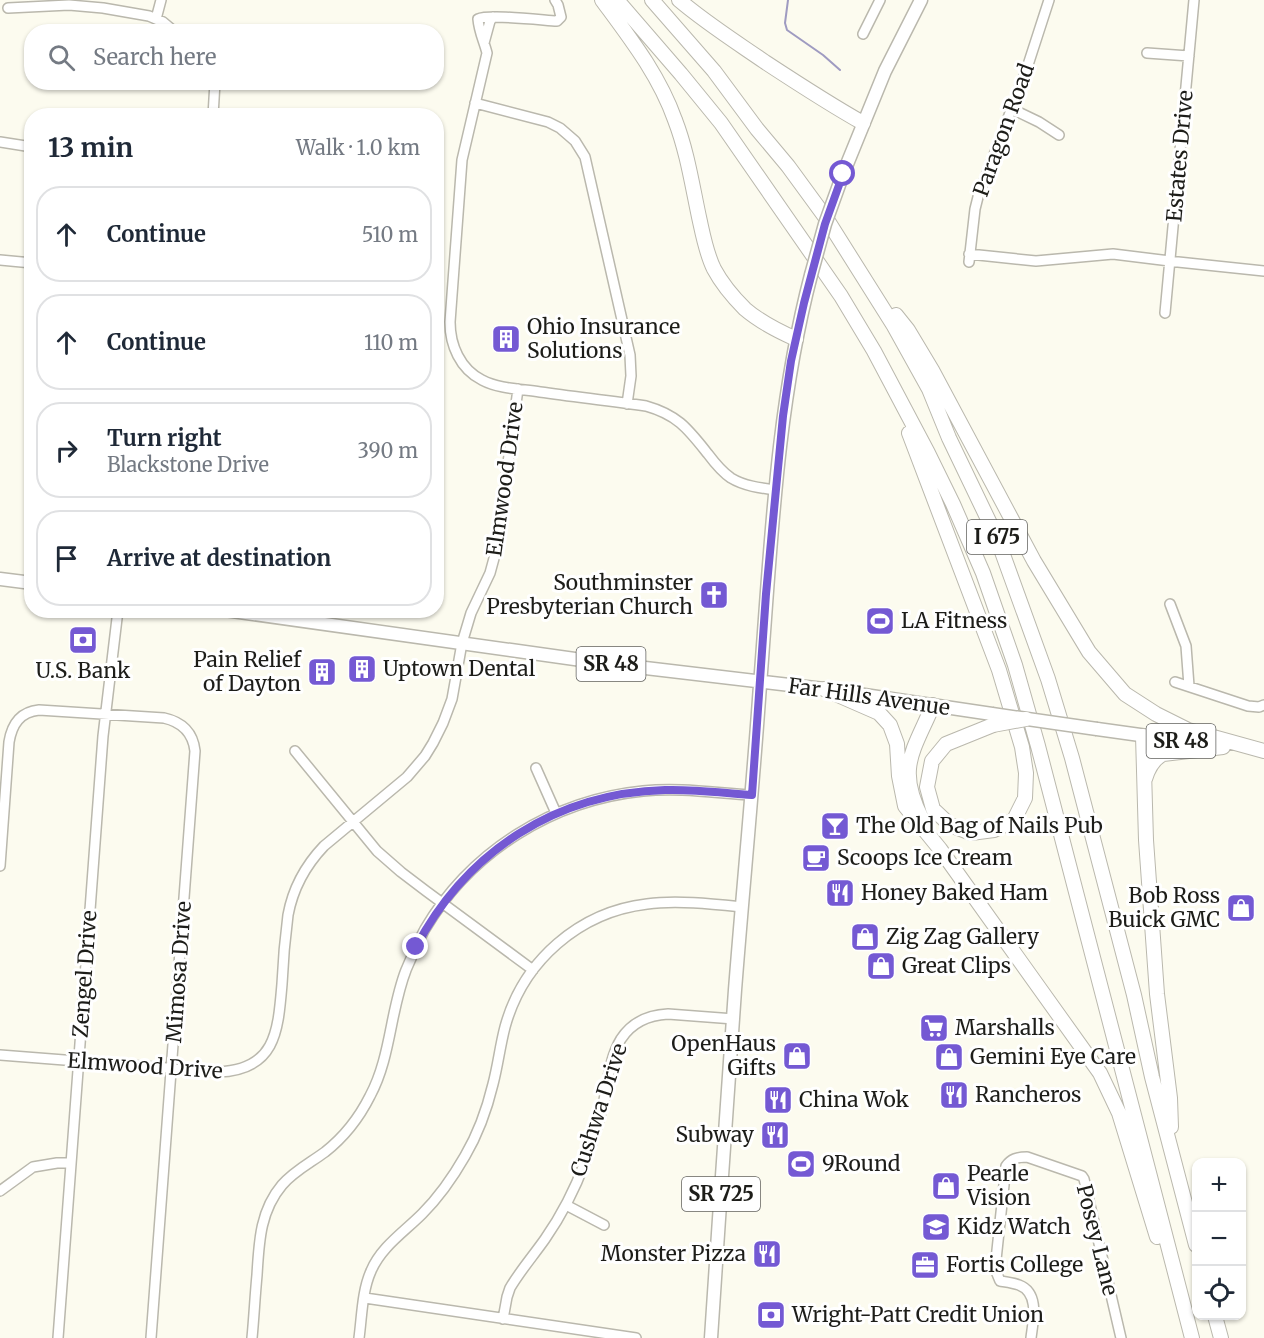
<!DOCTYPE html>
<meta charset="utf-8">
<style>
body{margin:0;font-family:Merriweather,serif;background:#f6f6f7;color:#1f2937}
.controls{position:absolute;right:18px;bottom:18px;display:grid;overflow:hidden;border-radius:12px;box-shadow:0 2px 4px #0004}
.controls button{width:54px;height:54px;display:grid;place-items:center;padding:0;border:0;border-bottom:2px solid #e0e1e3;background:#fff;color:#1f2937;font:30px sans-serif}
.stop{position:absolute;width:18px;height:18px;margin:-14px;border:4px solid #7459d3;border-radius:50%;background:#fff}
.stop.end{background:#7459d3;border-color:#fff;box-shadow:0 2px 6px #0008}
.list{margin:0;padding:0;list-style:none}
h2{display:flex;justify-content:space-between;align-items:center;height:78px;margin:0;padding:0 24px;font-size:26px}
h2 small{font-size:20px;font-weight:400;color:#747a83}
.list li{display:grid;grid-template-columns:39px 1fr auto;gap:18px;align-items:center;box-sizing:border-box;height:96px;margin:0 12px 12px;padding:0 12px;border:2px solid #e0e1e3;border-radius:24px}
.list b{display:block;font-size:22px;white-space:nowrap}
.list p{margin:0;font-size:20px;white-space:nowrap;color:#747a83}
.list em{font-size:20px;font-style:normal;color:#747a83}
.icon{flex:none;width:33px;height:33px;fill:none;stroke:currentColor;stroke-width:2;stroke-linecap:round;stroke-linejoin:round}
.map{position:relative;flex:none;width:1264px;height:1338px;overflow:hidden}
.search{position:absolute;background:#fff;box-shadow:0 2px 4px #0004;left:24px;top:24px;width:420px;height:66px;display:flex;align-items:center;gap:15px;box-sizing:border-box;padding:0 21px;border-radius:24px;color:#747a83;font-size:22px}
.panel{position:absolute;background:#fff;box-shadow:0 2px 4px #0004;left:24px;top:108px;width:420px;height:510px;border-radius:24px}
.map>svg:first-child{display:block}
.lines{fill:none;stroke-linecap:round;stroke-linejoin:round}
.stream{stroke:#9f9bc1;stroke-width:2}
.minor-casing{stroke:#bab8ad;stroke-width:12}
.major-casing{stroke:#bab8ad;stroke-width:15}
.highway-casing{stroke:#bab8ad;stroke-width:16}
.minor{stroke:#fff;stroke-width:9}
.major{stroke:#fff;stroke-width:12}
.highway{stroke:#fff;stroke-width:14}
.major-bridge-casing{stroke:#bab8ad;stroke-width:15;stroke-linecap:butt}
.highway-bridge-casing{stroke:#bab8ad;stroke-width:16;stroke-linecap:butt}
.major-bridge{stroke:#fff;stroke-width:12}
.highway-bridge{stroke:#fff;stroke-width:14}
.route{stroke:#7459d3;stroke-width:8}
.labels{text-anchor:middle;stroke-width:6;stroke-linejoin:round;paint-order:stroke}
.shield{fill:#fff;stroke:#61615e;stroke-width:1.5}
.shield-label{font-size:20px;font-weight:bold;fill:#1d1d19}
.street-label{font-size:21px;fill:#1d1d19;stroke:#fff}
.poi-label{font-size:21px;fill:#1d1d19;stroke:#fff;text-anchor:start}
</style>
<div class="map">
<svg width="1264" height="1338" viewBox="0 0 1264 1338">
<rect width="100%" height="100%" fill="#fcfbef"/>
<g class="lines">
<path class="stream" d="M 788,0 L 785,23 L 787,30 L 823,55 L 840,70"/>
<g class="minor-casing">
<path id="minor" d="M 555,0 L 558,5 L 561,17 L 557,21 C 541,20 489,14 478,19 C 479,32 484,41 487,53 L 462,160 L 450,322 C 450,345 460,369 482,380 C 499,389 521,389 540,392 C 576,397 611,401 646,406 C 678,415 688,429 708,454 C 714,462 722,472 731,478 C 744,486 760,488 776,490
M 8,8 L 69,5 L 103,8 L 149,16 L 163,22 L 175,32
M 156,19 L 161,0
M 863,34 L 880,0
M 484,43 L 490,21 L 493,17
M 1147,53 L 1189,56
M 475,103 L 548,122 L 560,128 L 575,141 L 585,157 L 630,355 L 631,376 L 627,404
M 1012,109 L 1039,122 L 1059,135
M 213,116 L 215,82
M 0,142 L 32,147
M 969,254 L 1036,261 L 1113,254 L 1178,262 L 1264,271
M 0,260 L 32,263
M 969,262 L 975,209 L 978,197 L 1027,68 L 1049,0
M 1165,313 L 1194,0
M 1170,604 L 1186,646 L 1189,686
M 1175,682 L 1248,706 L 1259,707 L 1264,705
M 295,751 L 377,851 L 401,872 L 426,891 L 533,970
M 536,768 L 556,813
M 0,866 L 9,742 C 12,724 20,712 39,710 L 164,718 C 182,722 193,733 195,751 L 151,1338
M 0,1055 L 218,1072 C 276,1070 278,1031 282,984 C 283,961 285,938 288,915 C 293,888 305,866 324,846 L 407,777 L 425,756 L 433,743 L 443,723 L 452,699 L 462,643 L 471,613 L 490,573 L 496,551 L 518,389
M 0,1191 L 33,1167 L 57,1163 L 71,1163
M 566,1205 L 604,1225
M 365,1298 L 636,1338
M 503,1319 L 507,1297 L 510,1288 C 520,1271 533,1256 545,1239 C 561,1216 575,1189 585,1162 C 593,1142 599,1121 604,1100 C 608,1080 610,1057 621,1039 C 632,1022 649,1015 668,1014 L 734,1019
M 58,1338 L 103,736 L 118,610
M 252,1338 C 254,1317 255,1296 257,1275 C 259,1242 260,1211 282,1185 C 294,1171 310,1163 325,1152 C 344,1137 359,1118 370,1096 C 391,1057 390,1011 406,970 C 412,956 418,942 425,929 C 471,851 553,800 643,791 C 679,787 716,793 752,795
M 359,1338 C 362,1316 362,1291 371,1271 C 381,1247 404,1232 422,1214 C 439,1197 453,1177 465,1156 C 478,1134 487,1109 493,1084 C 498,1065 500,1046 505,1027 C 523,961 579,912 647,904 C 676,900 713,904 742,907
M 1031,1338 C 1033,1321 1040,1293 1019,1285 C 1014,1283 1006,1282 1000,1281 L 995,1269 L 1006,1166 C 1011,1159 1017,1157 1027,1157 L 1082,1176 L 1084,1179 L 1121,1338"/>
</g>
<g class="major-casing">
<path id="major" d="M 843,174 L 885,71 L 921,0
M 0,579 L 32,583
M 225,610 L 603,663 L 824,689 L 992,714
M 1097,729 L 1212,745
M 711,1338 C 719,1222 726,1106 735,990 C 743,888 753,786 760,685 C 771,547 776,409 811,275"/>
</g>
<g class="highway-casing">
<path id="highway" d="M 602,0 C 630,38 659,75 675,120 C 687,151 692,184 699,217 C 703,235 706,253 714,269 C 722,284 733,297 745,309 C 760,322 778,331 796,339
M 617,0 L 681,74 L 721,123 L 841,296 L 874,351 L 928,453 L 953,504 L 983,573 L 1015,665 L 1038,746 L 1192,1338
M 652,0 L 714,71 L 757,129 L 788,166 L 826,218 L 894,326 L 929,389 L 949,438 L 997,538 L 1048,679 L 1072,758 L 1134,995 L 1152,1077 L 1196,1245
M 679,0 C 706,23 736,42 765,62 C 797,83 829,104 863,123
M 896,315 L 908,330 L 932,370 L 1034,561 L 1089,652 L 1125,694 L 1156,714 L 1188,730 L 1264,751
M 909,433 L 999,670 L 1022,747 L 1026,773 L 1025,798 L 1014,820 L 994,830 L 971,833 L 950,825 L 933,809 L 927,787 L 932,761 L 946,744 L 993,725
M 824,689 L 879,713 L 890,725 L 897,744 L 899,776 L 905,806 L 940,849 L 1100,1073 L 1119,1113 L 1157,1237
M 1143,736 L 1146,840 L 1157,994 L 1170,1098 L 1171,1127
M 1145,779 C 1148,769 1153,759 1163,754 L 1223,747
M 922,819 C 896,768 913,752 933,705
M 1215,1316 L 1221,1338"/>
</g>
<use href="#minor" class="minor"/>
<use href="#major" class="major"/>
<use href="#highway" class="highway"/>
<g class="major-bridge-casing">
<path id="major-bridge" d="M 811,275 L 825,224 L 843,174
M 992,714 L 1097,729"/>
</g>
<g class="highway-bridge-casing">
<path id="highway-bridge" d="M 993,725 L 1026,719"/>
</g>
<use href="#major-bridge" class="major-bridge"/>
<use href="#highway-bridge" class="highway-bridge"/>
</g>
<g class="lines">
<path class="route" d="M 416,947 C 467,851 556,793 665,790 C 694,789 723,793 752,795 L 766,594 L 783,416 L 791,361 L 804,303 L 825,224 L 843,174"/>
</g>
<defs>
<g id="building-square" transform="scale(1.5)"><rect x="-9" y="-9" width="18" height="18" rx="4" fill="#7459d3" stroke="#fff"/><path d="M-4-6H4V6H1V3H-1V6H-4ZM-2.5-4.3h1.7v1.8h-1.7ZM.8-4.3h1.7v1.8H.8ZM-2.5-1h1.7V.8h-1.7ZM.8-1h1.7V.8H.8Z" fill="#fff"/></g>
<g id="church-square" transform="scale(1.5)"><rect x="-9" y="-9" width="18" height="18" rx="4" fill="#7459d3" stroke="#fff"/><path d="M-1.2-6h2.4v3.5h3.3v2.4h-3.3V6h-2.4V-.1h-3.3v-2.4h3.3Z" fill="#fff"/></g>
<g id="stadium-square" transform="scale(1.5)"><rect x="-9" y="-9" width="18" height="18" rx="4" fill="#7459d3" stroke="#fff"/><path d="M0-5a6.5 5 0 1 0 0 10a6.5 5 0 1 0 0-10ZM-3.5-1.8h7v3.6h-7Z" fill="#fff"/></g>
<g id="bank-square" transform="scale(1.5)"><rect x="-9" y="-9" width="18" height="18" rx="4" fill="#7459d3" stroke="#fff"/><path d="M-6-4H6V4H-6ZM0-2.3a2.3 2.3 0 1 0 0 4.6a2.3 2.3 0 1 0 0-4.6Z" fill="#fff"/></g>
<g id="bar-square" transform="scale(1.5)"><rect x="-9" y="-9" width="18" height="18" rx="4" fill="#7459d3" stroke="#fff"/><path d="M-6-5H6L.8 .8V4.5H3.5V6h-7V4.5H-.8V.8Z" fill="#fff"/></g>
<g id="cafe-square" transform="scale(1.5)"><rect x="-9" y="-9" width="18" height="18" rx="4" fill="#7459d3" stroke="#fff"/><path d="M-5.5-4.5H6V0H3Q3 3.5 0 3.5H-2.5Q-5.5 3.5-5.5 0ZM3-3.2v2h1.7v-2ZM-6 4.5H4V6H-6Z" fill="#fff"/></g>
<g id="restaurant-square" transform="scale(1.5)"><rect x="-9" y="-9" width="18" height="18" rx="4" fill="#7459d3" stroke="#fff"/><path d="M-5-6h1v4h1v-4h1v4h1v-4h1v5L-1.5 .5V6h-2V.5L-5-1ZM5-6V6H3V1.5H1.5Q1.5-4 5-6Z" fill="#fff"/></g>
<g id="shop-square" transform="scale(1.5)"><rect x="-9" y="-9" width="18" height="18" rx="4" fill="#7459d3" stroke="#fff"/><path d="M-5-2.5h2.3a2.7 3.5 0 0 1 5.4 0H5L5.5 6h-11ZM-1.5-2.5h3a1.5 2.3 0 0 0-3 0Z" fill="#fff"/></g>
<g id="supermarket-square" transform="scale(1.5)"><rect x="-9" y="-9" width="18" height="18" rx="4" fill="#7459d3" stroke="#fff"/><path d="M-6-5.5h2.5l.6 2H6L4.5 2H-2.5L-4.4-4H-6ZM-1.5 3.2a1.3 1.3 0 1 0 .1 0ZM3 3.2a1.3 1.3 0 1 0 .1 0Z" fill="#fff"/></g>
<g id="school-square" transform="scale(1.5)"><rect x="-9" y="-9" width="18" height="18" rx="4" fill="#7459d3" stroke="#fff"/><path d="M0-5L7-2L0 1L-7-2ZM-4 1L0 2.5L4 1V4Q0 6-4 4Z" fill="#fff"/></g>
<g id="office-square" transform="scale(1.5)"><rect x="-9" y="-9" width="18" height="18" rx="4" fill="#7459d3" stroke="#fff"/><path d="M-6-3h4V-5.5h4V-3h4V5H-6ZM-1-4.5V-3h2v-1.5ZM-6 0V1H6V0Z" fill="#fff"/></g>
</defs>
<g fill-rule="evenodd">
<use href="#building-square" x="506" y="339"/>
<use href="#church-square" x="714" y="595"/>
<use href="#stadium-square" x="880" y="621"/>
<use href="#bank-square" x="83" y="640"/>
<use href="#building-square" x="362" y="669"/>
<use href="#building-square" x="322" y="672"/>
<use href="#bar-square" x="835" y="826"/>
<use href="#cafe-square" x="816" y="858"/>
<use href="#restaurant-square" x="840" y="893"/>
<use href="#shop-square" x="1241" y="908"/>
<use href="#shop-square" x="865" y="937"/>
<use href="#shop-square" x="881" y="966"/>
<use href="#supermarket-square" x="934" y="1028"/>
<use href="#shop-square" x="797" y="1056"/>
<use href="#shop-square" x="949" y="1057"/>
<use href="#restaurant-square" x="954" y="1095"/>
<use href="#restaurant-square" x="778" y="1100"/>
<use href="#restaurant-square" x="775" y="1135"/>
<use href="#stadium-square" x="801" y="1164"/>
<use href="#shop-square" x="946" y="1186"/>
<use href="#school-square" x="936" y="1227"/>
<use href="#restaurant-square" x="767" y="1254"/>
<use href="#office-square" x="925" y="1265"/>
<use href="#bank-square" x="771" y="1315"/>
</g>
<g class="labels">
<g class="shield">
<rect x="967" y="520" width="60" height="34" rx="4.5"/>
<rect x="576.5" y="647" width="69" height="34" rx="4.5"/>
<rect x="1146.5" y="724" width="69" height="34" rx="4.5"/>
<rect x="682" y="1177" width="78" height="34" rx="4.5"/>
</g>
<g class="shield-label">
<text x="997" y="544">I 675</text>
<text x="611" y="671">SR 48</text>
<text x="1181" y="748">SR 48</text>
<text x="721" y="1201">SR 725</text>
</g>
<g class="street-label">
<text transform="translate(1004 130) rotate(-70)" y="7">Paragon Road</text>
<text transform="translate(1180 156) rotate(-85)" y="7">Estates Drive</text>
<text transform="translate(505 479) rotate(-82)" y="7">Elmwood Drive</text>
<text transform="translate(869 697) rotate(8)" y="7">Far Hills Avenue</text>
<text transform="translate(179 972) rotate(-86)" y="7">Mimosa Drive</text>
<text transform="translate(85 974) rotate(-86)" y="7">Zengel Drive</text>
<text transform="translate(145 1066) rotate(4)" y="7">Elmwood Drive</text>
<text transform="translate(599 1110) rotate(-72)" y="7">Cushwa Drive</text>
<text transform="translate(1097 1240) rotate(76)" y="7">Posey Lane</text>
</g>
<g class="poi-label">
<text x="527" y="334">Ohio Insurance<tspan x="527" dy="24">Solutions</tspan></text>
<text x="693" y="590" text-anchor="end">Southminster<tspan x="693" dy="24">Presbyterian Church</tspan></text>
<text x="901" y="628">LA Fitness</text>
<text x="301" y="667" text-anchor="end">Pain Relief<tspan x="301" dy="24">of Dayton</tspan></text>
<text x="383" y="676">Uptown Dental</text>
<text x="83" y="678" text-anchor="middle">U.S. Bank</text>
<text x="856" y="833">The Old Bag of Nails Pub</text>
<text x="837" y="865">Scoops Ice Cream</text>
<text x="861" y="900">Honey Baked Ham</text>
<text x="1220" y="903" text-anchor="end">Bob Ross<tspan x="1220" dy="24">Buick GMC</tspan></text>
<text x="886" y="944">Zig Zag Gallery</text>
<text x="902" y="973">Great Clips</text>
<text x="955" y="1035">Marshalls</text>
<text x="776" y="1051" text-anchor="end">OpenHaus<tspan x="776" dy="24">Gifts</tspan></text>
<text x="970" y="1064">Gemini Eye Care</text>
<text x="975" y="1102">Rancheros</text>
<text x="799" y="1107">China Wok</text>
<text x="754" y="1142" text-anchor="end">Subway</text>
<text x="822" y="1171">9Round</text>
<text x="967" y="1181">Pearle<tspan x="967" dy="24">Vision</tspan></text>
<text x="957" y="1234">Kidz Watch</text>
<text x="746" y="1261" text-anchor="end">Monster Pizza</text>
<text x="946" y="1272">Fortis College</text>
<text x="792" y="1322">Wright-Patt Credit Union</text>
</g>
</g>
</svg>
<div class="controls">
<button>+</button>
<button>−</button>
<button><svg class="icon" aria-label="locate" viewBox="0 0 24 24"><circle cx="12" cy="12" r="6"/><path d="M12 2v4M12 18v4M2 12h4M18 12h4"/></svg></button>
</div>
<div class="stop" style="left:843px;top:174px"></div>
<div class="stop end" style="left:416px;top:947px"></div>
<div class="search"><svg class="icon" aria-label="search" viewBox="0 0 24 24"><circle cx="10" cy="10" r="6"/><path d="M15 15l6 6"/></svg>Search here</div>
<section class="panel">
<h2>13 min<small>Walk · 1.0 km</small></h2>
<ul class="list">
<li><svg class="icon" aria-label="ahead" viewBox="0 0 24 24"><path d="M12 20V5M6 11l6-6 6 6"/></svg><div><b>Continue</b></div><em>510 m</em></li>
<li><svg class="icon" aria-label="ahead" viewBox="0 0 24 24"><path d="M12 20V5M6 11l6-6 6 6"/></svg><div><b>Continue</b></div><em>110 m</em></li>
<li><svg class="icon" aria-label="right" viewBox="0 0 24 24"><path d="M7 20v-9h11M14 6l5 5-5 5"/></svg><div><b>Turn right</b><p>Blackstone Drive</p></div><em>390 m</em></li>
<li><svg class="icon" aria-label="arrive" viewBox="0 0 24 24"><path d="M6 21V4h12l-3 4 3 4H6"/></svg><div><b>Arrive at destination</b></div></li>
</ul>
</section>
</div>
